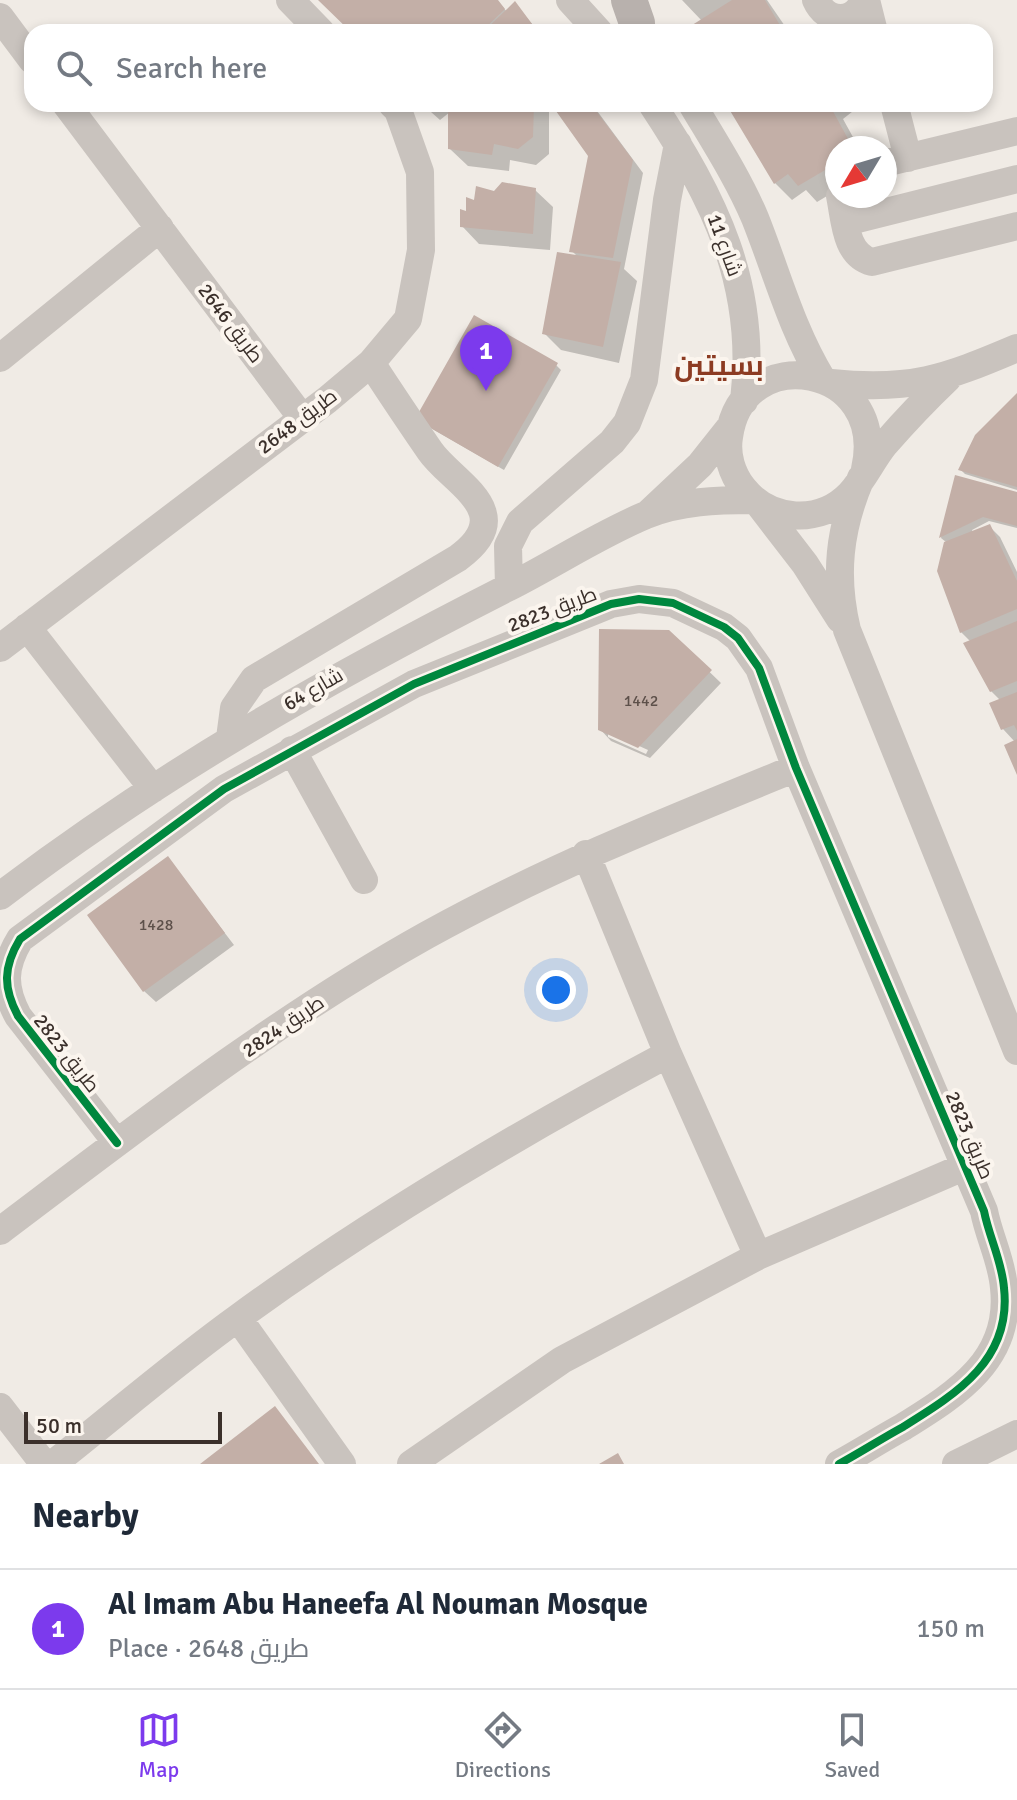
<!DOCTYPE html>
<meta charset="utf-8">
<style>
body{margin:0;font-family:Signika,Cairo,sans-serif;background:#f2f2f3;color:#1f2937}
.compass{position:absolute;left:825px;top:136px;width:72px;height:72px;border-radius:50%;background:#fff;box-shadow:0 4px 12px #0003;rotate:232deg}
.scale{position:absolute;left:24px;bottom:20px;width:198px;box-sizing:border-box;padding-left:8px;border:4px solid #3b302b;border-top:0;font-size:22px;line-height:28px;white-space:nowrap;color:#3b302b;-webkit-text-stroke:6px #fbf5ee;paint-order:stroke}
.you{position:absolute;left:556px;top:990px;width:28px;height:28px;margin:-20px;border:6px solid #fff;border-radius:50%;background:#1a73e8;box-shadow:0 0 0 12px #1a73e833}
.badge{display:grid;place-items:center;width:52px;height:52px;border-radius:50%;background:#7c3aed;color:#fff;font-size:26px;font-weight:700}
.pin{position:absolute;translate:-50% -66px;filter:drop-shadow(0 2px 4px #0008)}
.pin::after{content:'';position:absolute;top:42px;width:28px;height:24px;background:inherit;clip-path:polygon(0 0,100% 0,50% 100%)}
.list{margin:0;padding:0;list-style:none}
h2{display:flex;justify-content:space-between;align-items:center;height:104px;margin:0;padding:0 32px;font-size:34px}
h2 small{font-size:26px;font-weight:400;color:#747a83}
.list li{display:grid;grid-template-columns:52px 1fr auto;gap:24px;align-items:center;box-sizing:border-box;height:120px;padding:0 32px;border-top:2px solid #e0e1e3}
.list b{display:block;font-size:30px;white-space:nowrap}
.list p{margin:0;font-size:26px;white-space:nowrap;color:#747a83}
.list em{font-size:26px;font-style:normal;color:#747a83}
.icon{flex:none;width:44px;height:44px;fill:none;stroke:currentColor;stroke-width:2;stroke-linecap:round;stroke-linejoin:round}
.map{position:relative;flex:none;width:1017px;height:1464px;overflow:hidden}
.search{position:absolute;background:#fff;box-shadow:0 4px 12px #0003;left:24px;right:24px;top:24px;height:88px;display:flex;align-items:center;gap:20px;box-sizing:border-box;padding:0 28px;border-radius:24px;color:#747a83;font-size:30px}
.sheet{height:224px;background:#fff}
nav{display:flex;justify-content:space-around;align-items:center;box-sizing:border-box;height:112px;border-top:2px solid #e0e1e3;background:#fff;font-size:22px;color:#747a83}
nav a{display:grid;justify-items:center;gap:4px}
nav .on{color:#7c3aed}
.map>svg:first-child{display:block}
.shadow{fill:#0003;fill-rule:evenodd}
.building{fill:#c3afa7}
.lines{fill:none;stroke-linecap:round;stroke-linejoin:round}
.minor{stroke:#c9c3be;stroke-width:28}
.major{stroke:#b8b1ad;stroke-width:36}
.cycleway-casing{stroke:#fbf5ee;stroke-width:13}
.cycleway{stroke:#00873e;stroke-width:8}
.labels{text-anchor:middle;stroke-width:8;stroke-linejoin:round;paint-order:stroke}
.number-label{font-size:16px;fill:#5d504a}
.street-label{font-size:20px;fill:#3b302b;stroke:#fbf5ee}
.district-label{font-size:28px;font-weight:bold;fill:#8c3b22;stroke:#fbf5ee}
</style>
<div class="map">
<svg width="1017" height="1464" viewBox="0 0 1017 1464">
<rect width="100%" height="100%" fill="#f0ebe5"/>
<path class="shadow" d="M 320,0 L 497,0 L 507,12 L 515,4 L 539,32 L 351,32 Z
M 767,0 L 789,32 L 686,32 L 702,21 L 682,0 Z
M 422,104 L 549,104 L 549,154 L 536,165 L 510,160 L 509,171 L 468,166 L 450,149 L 450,112 L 440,120 Z
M 553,104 L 592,104 L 643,173 L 624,269 L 637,281 L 619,363 L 561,350 L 544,333 L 578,257 L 572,251 L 590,155 Z
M 729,104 L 862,104 L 843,119 L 859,148 L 837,148 L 837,190 L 817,202 L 806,190 L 792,200 L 775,183 Z
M 535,190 L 553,207 L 550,250 L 479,244 L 462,226 L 476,202 L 495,193 Z
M 556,365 L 561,370 L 504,470 L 422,423 Z
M 1017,395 L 1017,490 L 965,474 L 960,469 Z
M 957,477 L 1017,494 L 1017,528 L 989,521 L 972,530 L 973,533 L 989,526 L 1000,537 L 1017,572 L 1017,771 L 1015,742 L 1003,729 L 1001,701 L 991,691 L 971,642 L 961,632 L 946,542 L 941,538 Z
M 668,632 L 721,683 L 650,758 L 611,741 L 600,729 ZM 608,732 L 648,750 L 646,754 L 608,737 Z
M 168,859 L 234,945 L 156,1002 L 144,991 Z"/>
<path class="building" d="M 318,0 L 498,0 L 505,9 L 481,32 L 351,32 Z
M 732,0 L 765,0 L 784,32 L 681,32 Z
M 515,1 L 538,32 L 483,32 L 507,9 Z
M 448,104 L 534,104 L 533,137 L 518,149 L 494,144 L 492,155 L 448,149 Z
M 551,104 L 591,104 L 633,160 L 613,258 L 569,252 L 588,156 Z
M 726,104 L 829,104 L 853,148 L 837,148 L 837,163 L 798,186 L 788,174 L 774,184 Z
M 502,182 L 536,188 L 533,234 L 460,227 L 460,209 L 466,211 L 466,197 L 474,200 L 476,186 L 494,191 Z
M 557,252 L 621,262 L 603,347 L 542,334 Z
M 474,315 L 558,363 L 498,467 L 415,419 Z
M 1017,393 L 1017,487 L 958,470 L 975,435 Z
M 955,475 L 1017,492 L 1017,526 L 983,517 L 939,538 Z
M 990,524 L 1017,581 L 1017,609 L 960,633 L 937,571 L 944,542 Z
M 1017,621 L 1017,681 L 990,692 L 963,643 Z
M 599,629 L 669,630 L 712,670 L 638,748 L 598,730 Z
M 1017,692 L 1017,731 L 1014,725 L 1001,730 L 989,703 Z
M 1017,739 L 1017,775 L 1004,745 Z
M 168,856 L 225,933 L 143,992 L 87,915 Z
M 275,1406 L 319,1464 L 200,1464 Z
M 618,1453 L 624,1464 L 599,1464 Z"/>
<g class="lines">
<path class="minor" d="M 290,0 L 321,32
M 570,0 L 599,32
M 816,0 C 826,23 854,25 864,0
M 866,0 L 874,32
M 0,17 L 32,60
M 66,104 L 302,418
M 652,104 C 714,198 758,285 744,401
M 692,104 C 714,141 738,178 755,218 C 777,273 791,328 822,379
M 894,104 L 908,158
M 885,163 L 1017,131
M 840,196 C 845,220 845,255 872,262 L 1017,226
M 846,222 L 1017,179
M 0,358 L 160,228
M 831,383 C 911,391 944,379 1017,348
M 865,469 C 889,364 742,339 729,437 C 726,455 732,474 743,488 C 770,522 820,525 850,494 C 864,479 872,460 885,444 C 905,421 926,399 948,378
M 861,478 C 839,529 834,576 847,630 L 1017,1051
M 758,503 L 805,564 L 840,619
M 650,512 L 700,465 L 731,426
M 509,587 L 508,546 L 520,522 L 612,442 L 627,423 L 644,380 L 667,200 L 678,144
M 27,627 L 153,789
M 0,648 L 327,400 L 371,363 L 408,319 L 421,250 L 420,172 L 398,110 L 392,104
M 230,738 L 234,708 L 254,679 L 458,558 C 521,512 452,483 430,451 C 410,422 390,392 371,363
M 292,750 L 364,880
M 586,854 L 668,1054 L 758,1256
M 0,896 C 162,773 326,680 507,588 C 553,565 598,535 646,515 C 680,501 718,500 754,500
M 117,1143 L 18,1016 C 3,988 3,967 20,939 L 224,789 L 414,684 L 611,604 L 639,599 L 673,603 L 724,627 L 738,638 L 759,668 L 796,768 L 984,1211 C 989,1237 1002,1261 1004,1288 C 1012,1360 956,1394 903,1427 C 881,1439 861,1452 839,1464
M 0,1231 C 138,1127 276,1019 427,935 C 546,869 671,819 796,768
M 238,1318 L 342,1464
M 0,1407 L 44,1464
M 53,1464 C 115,1415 175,1363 239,1317 C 375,1218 520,1133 668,1054
M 411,1464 L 562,1360 L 758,1256 L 966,1166
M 956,1464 L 1017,1434"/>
<path class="major" d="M 629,0 L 637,23"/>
<g class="cycleway-casing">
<path id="cycleway" d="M 117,1143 L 18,1016 C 3,988 3,967 20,939 L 224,789 L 414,684 L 611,604 L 639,599 L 673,603 L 724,627 L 738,638 L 759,668 L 796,768 L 984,1211 C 989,1237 1002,1261 1004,1288 C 1012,1360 956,1394 903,1427 C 881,1439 861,1452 839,1464"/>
</g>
<use href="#cycleway" class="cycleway"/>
</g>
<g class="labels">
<g class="number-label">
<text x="641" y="706">1442</text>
<text x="156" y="930">1428</text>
</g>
<g class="street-label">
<text transform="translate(725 245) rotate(70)" y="7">شارع 11</text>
<text transform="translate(231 323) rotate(53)" y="7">طريق 2646</text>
<text transform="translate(297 421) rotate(-37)" y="7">طريق 2648</text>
<text transform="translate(552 609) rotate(-21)" y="7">طريق 2823</text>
<text transform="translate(313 689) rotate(-30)" y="7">شارع 64</text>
<text transform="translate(283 1026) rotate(-34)" y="7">طريق 2824</text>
<text transform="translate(67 1053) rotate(52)" y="7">طريق 2823</text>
<text transform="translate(970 1135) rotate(67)" y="7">طريق 2823</text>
</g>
<g class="district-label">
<text x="719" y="375">بسيتين</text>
</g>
</g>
</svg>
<svg class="compass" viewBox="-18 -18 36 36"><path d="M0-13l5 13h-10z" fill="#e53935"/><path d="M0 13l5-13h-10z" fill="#747a83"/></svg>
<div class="scale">50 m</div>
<div class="you"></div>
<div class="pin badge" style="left:486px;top:391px">1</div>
<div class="search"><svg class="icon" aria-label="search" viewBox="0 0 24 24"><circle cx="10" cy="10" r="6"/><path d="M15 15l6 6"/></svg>Search here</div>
</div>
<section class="sheet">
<h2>Nearby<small></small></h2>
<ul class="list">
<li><span class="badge">1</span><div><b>Al Imam Abu Haneefa Al Nouman Mosque</b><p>Place · طريق 2648</p></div><em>150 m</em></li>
</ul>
</section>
<nav>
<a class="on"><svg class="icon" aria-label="map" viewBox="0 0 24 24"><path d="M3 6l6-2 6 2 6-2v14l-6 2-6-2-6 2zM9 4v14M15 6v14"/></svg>Map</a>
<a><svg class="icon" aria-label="directions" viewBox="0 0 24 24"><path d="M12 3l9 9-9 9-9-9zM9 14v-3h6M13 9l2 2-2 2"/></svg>Directions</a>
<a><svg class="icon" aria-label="saved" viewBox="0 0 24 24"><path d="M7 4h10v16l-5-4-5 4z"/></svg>Saved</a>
</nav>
